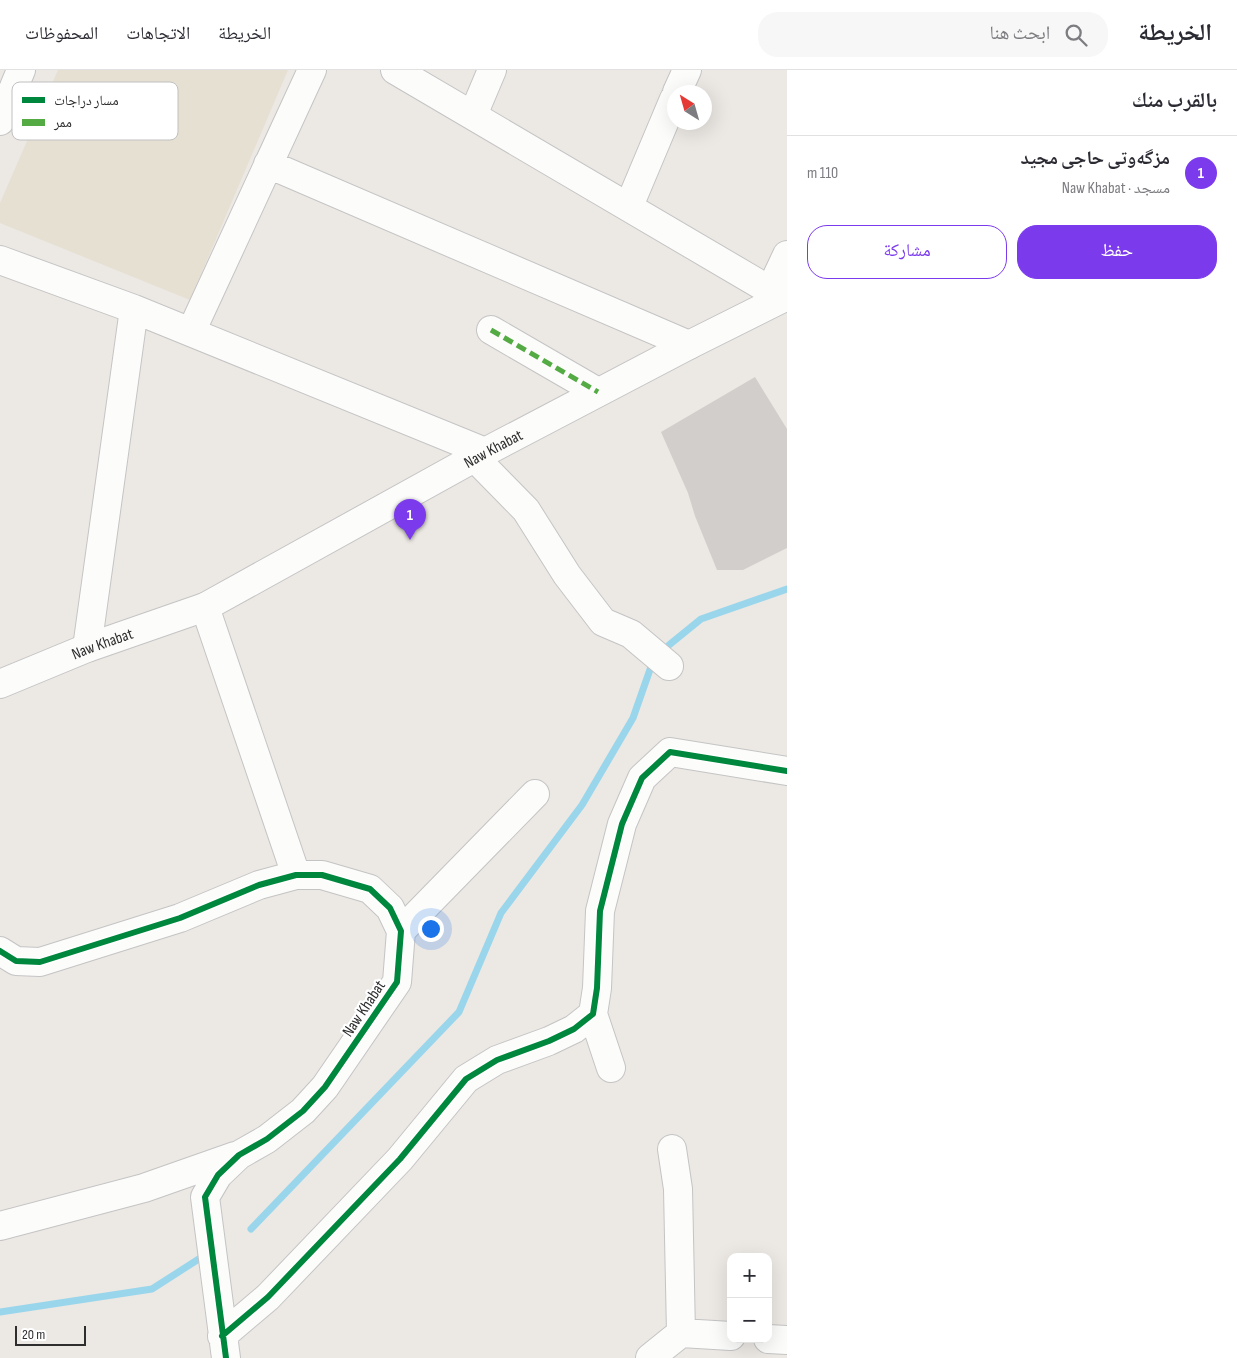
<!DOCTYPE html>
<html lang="ar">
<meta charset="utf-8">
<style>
body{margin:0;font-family:"Sofia Sans Condensed","Noto Naskh Arabic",sans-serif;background:#f7f7f7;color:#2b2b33;direction:rtl}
.controls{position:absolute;right:15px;bottom:15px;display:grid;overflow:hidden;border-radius:10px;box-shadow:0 5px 20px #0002}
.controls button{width:45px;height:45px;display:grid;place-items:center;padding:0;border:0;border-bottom:1px solid #e1e1e2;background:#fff;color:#2b2b33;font:25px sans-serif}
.compass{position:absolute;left:667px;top:15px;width:45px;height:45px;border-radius:50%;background:#fff;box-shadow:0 5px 20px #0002;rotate:323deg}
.scale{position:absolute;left:15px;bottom:12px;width:71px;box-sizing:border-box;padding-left:5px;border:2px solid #2e2e2e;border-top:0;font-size:14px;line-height:18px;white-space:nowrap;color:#2e2e2e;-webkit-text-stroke:4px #fff;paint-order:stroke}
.you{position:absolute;left:430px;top:858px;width:18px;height:18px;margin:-12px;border:4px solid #fff;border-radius:50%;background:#1a73e8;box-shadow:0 0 0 8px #1a73e833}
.badge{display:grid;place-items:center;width:32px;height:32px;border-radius:50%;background:#7c3aed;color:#fff;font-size:16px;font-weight:700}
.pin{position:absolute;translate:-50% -41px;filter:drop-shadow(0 1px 2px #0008)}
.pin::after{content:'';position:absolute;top:26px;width:18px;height:15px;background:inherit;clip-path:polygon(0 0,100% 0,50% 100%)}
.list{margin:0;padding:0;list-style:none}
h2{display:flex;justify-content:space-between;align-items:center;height:65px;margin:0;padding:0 20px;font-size:21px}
h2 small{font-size:16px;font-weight:400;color:#7c7c81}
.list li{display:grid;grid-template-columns:32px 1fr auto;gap:15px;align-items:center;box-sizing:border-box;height:75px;padding:0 20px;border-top:1px solid #e1e1e2}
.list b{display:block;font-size:19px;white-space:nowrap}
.list p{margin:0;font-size:16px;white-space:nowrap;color:#7c7c81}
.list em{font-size:16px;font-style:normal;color:#7c7c81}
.actions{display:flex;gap:10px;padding:15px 20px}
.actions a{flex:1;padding:11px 0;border:1px solid #7c3aed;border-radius:20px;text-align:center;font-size:18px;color:#7c3aed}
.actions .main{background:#7c3aed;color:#fff}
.icon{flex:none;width:28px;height:28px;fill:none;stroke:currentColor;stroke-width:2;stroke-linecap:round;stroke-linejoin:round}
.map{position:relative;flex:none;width:787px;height:1288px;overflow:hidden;direction:ltr}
header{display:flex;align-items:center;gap:30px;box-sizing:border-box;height:70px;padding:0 25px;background:#fff;border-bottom:1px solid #e1e1e2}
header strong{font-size:24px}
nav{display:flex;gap:28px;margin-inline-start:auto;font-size:18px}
.search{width:350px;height:45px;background:#f7f7f7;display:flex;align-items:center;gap:12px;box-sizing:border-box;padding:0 18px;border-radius:20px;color:#7c7c81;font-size:19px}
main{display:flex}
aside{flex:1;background:#fff}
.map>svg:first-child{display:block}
.education{fill:#e6e0d3}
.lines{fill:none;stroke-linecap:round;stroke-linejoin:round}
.stream{stroke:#99d6ec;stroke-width:7}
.building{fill:#d1cecb}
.street-casing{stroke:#c5c4c5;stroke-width:30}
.secondary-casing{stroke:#c5c4c5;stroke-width:30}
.street{stroke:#fcfcfb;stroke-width:28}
.secondary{stroke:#fcfcfb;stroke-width:28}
.quiet{stroke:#54ab44;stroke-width:5;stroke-dasharray:10 5;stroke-linecap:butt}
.cycleway-casing{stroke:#fff;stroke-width:9}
.cycleway{stroke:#00873e;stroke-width:6}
.labels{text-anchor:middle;stroke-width:4.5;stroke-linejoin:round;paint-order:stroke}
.street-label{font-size:16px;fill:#2e2e2e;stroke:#fff}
.key{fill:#fff;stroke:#c0c0c0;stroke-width:1}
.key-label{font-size:14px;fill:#2e2e2e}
</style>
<header>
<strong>الخريطة</strong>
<div class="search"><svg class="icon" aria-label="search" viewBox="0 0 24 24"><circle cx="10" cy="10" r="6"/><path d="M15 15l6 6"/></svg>ابحث هنا</div>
<nav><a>الخريطة</a><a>الاتجاهات</a><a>المحفوظات</a></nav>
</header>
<main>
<aside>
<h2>بالقرب منك<small></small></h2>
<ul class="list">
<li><span class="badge">1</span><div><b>مزگەوتى حاجى مجيد</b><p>مسجد · Naw Khabat</p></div><em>110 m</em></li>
</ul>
<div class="actions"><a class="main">حفظ</a><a>مشاركة</a></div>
</aside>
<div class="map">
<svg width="787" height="1288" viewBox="0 0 787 1288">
<rect width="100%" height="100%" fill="#ece8e4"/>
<path class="education" d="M 58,0 L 288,0 L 190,230 L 0,153 L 0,133 Z"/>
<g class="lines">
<path class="stream" d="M 669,575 L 701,549 L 787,519
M 251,1159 L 459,942 L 501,843 L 582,735 L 633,648 L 653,591
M 0,1242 L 152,1219 L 205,1185"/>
</g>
<path class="building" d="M 755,307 L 787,359 L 787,478 L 743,500 L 717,500 L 695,446 L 688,423 L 661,362 Z"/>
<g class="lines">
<g class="street-casing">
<path id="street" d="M 677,22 L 687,0
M 473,45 L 492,0
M 0,51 L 21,0
M 268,94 L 689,275
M 629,136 L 674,29
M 0,190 L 134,239 L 485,382
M 770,221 L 787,185
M 491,260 L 598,322
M 191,262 L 312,0
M 475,388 L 526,440 L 567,505 L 603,552 L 631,564 L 669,596
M 205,537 L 296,805
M 87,578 L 134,239
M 401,861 L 535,724
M 0,881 L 16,891 L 40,892 L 180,848 L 259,815 L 296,805 L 322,805 L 370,819 L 390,838 L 401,861 L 397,912 L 325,1017 L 303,1041 L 267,1069 L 239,1085 L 218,1105 L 205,1127 L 226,1288
M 593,944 L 611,998
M 672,1079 L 678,1119 L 681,1263
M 0,1156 L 144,1118 L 235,1086
M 222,1266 L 268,1227 L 400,1089 L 466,1009 L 497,990 L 549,971 L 574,959 L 593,944 L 597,918 L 600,841 L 622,754 L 642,708 L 670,682 L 787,701
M 768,1269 L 787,1270
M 650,1288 L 681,1263 L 731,1266"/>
</g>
<g class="secondary-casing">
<g id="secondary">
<path d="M 395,0 L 783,228"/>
<path id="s1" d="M 0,614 L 87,578 L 205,537 L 485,382 L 689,275 L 787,226"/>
</g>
</g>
<use href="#street" class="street"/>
<use href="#secondary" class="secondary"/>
<path class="quiet" d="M 491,260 L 598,322"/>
<g class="cycleway-casing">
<path id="cycleway" d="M 0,881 L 16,891 L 40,892 L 180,848 L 259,815 L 296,805 L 322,805 L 370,819 L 390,838 L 401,861 L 397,912 L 325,1017 L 303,1041 L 267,1069 L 239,1085 L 218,1105 L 205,1127 L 226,1288
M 222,1266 L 268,1227 L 400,1089 L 466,1009 L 497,990 L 549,971 L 574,959 L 593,944 L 597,918 L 600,841 L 622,754 L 642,708 L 670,682 L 787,701"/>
</g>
<use href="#cycleway" class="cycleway"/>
</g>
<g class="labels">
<g class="street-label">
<text dy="6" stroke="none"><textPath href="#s1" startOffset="548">Naw Khabat</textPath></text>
<text dy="6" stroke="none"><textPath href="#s1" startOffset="110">Naw Khabat</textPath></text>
<text transform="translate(363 938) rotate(-56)" y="6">Naw Khabat</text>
</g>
</g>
<rect x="12" y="12" width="166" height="58" rx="8" class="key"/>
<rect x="22" y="27" width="23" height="6" fill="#00873e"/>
<rect x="22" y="49" width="23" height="7" fill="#54ab44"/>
<g class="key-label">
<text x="54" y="35">مسار دراجات</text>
<text x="54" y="57">ممر</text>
</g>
</svg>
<div class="controls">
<button>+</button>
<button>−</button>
</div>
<svg class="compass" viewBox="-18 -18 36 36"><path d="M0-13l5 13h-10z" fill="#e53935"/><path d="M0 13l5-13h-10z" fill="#7c7c81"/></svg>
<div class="scale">20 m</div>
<div class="you"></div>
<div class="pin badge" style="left:410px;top:470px">1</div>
</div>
</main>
